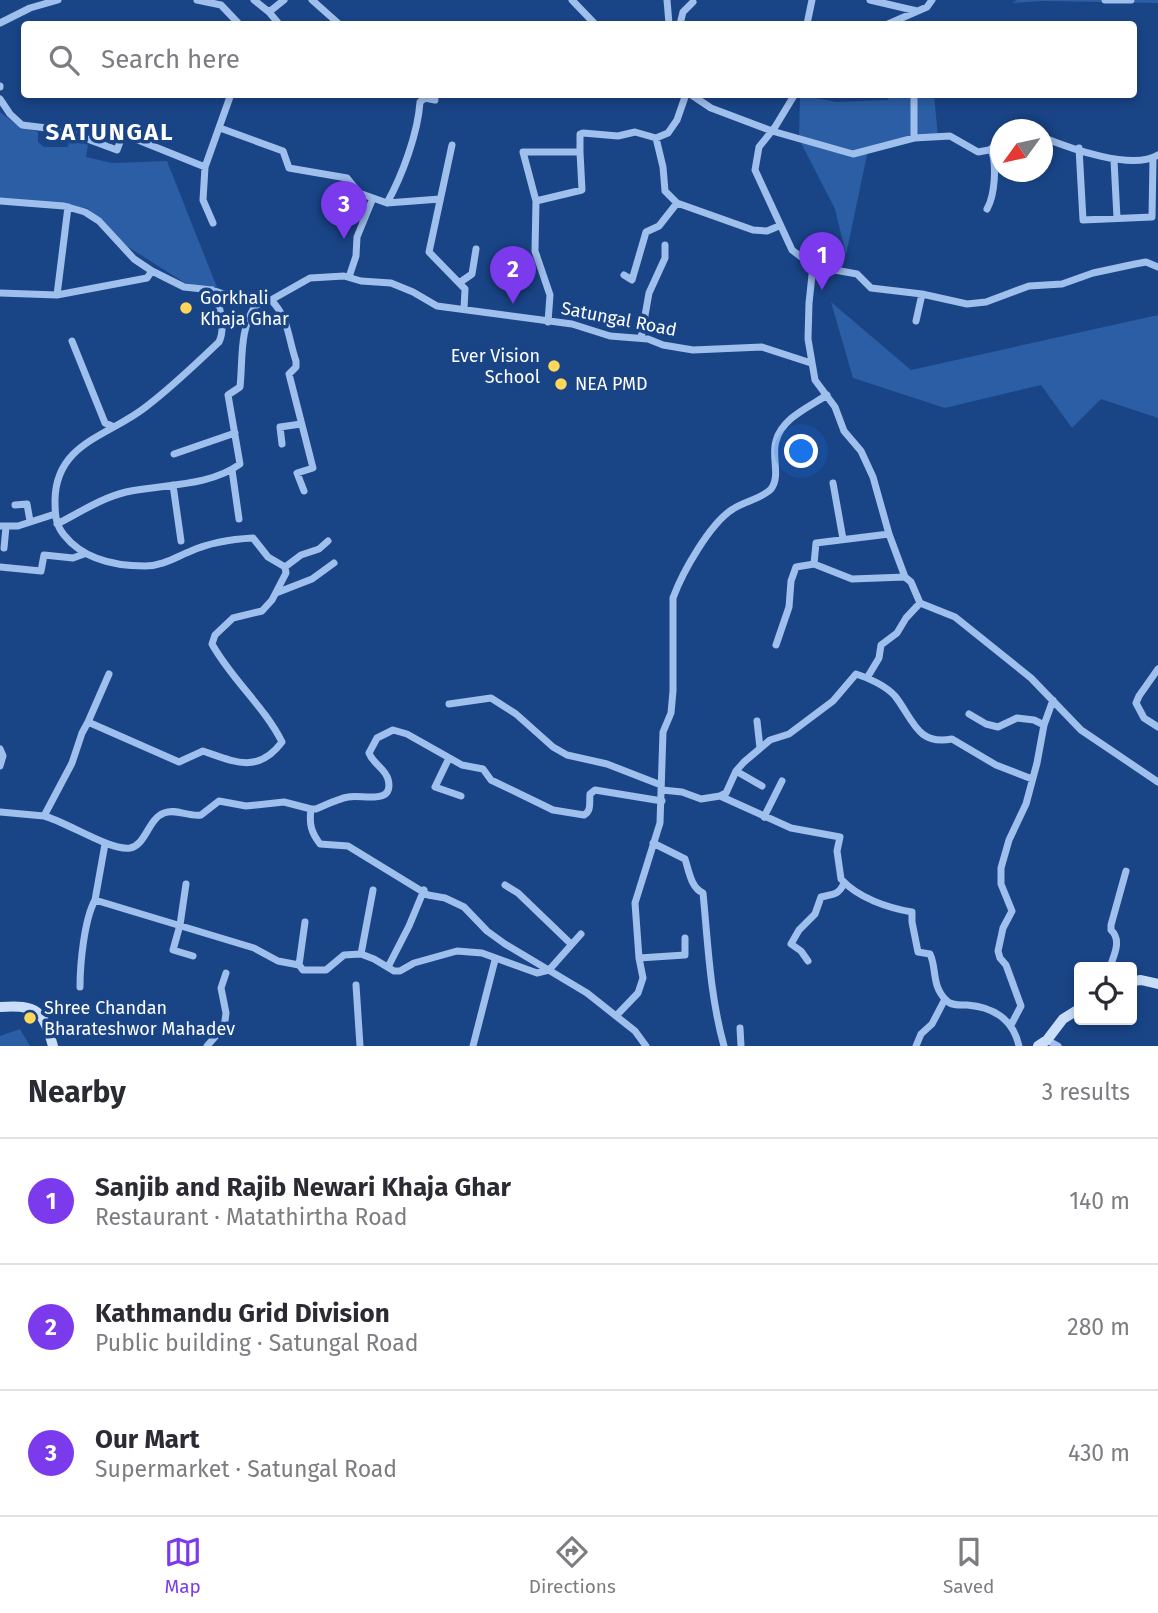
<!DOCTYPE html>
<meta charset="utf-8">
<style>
body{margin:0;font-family:"Fira Sans",sans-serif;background:#f7f7f7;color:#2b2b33}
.controls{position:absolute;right:21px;bottom:21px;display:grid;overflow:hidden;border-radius:7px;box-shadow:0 4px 10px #0003}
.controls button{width:63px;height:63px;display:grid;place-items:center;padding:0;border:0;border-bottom:2px solid #e1e1e2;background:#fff;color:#2b2b33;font:35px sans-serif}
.compass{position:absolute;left:990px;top:119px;width:63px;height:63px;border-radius:50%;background:#fff;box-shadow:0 4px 10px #0003;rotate:237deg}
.you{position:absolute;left:802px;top:452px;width:24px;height:24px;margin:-18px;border:5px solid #fff;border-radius:50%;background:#1a73e8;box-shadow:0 0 0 10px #1a73e833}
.badge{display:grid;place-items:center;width:46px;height:46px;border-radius:50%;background:#7c3aed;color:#fff;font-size:23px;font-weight:700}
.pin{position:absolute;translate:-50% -58px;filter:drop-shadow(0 2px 4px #0008)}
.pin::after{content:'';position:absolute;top:37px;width:24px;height:21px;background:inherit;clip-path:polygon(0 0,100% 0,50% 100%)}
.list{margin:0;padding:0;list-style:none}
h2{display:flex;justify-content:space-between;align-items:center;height:91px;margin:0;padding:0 28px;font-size:30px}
h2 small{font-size:23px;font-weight:400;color:#7c7c81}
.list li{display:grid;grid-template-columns:46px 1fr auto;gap:21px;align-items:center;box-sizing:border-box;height:126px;padding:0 28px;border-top:2px solid #e1e1e2}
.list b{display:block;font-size:26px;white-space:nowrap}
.list p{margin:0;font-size:23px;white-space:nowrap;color:#7c7c81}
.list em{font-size:23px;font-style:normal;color:#7c7c81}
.icon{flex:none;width:38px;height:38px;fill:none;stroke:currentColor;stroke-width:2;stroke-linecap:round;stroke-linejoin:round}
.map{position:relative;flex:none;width:1158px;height:1046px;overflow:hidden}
.search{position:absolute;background:#fff;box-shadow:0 4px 10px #0003;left:21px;right:21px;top:21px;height:77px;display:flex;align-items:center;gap:18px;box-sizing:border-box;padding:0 24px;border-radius:7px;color:#7c7c81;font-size:26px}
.sheet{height:469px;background:#fff}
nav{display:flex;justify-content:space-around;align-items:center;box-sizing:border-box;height:98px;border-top:2px solid #e1e1e2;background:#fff;font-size:19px;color:#7c7c81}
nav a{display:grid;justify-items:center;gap:4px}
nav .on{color:#7c3aed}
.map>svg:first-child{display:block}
.green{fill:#2b5ea4}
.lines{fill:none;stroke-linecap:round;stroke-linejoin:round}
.street{stroke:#9fbfec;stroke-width:7}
.secondary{stroke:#cbdef9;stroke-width:10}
.poi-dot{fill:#ffd55a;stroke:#194486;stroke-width:2.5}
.labels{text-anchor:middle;stroke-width:7;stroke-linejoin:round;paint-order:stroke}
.poi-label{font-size:18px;fill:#fff;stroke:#194486;text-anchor:start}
.street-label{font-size:18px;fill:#fff;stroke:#194486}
.district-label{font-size:24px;font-weight:bold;letter-spacing:2px;fill:#fff;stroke:#194486}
</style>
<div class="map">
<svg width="1158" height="1046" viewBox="0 0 1158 1046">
<rect width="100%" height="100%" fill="#194486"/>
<path class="green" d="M 1017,0 L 1158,0 L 1158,3 L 1043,1 L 1012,3 Z
M 800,95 L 836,102 L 888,100 L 888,95 L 934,95 L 938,137 L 868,150 L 846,255 L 835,209 L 799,139 Z
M 0,112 L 16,124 L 38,132 L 38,142 L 44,147 L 68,147 L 69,136 L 88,145 L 86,157 L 112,163 L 167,161 L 218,290 L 185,283 L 125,245 L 87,208 L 0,199 Z
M 831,302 L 911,370 L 1158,315 L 1158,418 L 1101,399 L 1072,428 L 1041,385 L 945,408 L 853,378 Z
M 20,1029 L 30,1046 L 0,1046 L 0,1036 Z"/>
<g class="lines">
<path class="street" d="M 197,0 L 221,5 L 239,24
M 254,0 L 269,12 L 279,24
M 312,0 L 339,24
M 572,0 L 595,24
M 667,0 L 669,24
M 870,0 L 917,11
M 1105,0 L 1131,0
M 269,12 L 284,0
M 0,23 L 30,8 L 58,0
M 680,24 L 683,12 L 693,2
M 807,24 L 812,0
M 888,24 L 927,7 L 932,0
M 0,86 L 0,87
M 690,94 L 711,108 L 772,131 L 853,154 L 914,138 L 950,136 L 978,152 L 989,150 L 1000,143
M 795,94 L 775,127 L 759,147 L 755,170 L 792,250 L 813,266 L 857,274 L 871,288 L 922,294 L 967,304 L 986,302 L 1029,286 L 1062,284 L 1093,273 L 1135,264 L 1146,262 L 1158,267
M 914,94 L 914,138
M 0,99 L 10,114 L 22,125 L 63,130 L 117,150 L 123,134 L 205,167
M 220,128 L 283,151 L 289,168 L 347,178 L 359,193 L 373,198 L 357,237 L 356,256 L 349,277
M 1042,137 C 1069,148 1132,171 1158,155
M 656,138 L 663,167 L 665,191 L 677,203 L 753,230 L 767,231 L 779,226
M 452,145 L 429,252 L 465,289 L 464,309
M 1079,148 L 1083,220 L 1152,217 L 1153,159
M 1114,160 L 1117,218
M 373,198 L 387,203 L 440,199
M 0,201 L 64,206 L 85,212 L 99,221 L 134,259 L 152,271 L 184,287 L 212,290 L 256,305 L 271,300 L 310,278 L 344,276 L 361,281 L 391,283 L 413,292 L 437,306 L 572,324 L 610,336 L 648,339 L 663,345 L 693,350 L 762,347 L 811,363
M 536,201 L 582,190 L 580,152
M 387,203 C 402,176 418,133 420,102 L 425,98 L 435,100
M 987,209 C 995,195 997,164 991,149
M 213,223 L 203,200 L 205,167 L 231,94
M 813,266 L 809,303 L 808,339 L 815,380 L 835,407 L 844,431 L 861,451 L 873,477 L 889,534 L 905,577 L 911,582 L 920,603 L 955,617 L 1031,678 L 1081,730 L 1158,782
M 624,275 L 632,280 L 646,232 L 659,226 L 677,203
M 459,283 L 472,274 L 476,249
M 212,290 C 220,304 226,327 219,342 C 196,364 172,387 147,406 C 110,436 56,442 55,500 C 55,513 55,524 64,535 C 83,559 115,566 145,566 C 163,566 176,557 191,551 C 209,543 234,539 253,538 L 268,557 L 285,567 L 286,573 L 272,600 L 262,611 L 233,618 L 215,635 L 212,644 C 232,680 264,706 282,742 C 258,774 235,762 203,751 L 179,762 L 88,722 L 82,733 L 72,763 L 44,816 C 67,822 110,851 130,848 C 146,845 148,819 164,813 C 176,808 188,817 201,815 L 219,801 L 246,806 L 284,802 L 311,809 C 309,824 311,832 320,844 L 348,846 L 428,895 L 445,898 L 464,907 L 487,931 L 505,944 L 587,993 L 616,1016
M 0,293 L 57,295 L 147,278 L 152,271
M 57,295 L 68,207
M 271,300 C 289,318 288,338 296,361 L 296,367 L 289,374 L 313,468 L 297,473 L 304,491
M 916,321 L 922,294
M 548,322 L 550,295 L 535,251 L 536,201 L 523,152 L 580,152 L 580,134 L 583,133 L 618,136 L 635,132 L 656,138 L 668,133 L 677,120 L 686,94
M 641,338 L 649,293 L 665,258 L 665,245
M 72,341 L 105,423 L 112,426
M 282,444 L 280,427 L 301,424
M 174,454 L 235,433
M 232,470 L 239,519
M 833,483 L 843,539
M 173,485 L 181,541
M 15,505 L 27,504 L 30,521
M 57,524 C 79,513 101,498 126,492 C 162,484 209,487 240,464 L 228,395 L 240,387 C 243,359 239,329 256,305
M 0,526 L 18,526 L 55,514
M 4,548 L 6,527
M 814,564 L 816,543 L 889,534
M 0,567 L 41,571 L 44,555 L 73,558 L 84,554
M 285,567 L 301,555 L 319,549 L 328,541
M 276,593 L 312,579 L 334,563
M 776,645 L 789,607 L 791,581 L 796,567 L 814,564 L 852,579 L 905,577
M 1158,669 L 1139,696 L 1136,703 L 1144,718 L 1158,727
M 867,678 L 879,658 L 881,645 L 897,633 L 906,618 L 920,603
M 449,704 L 491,698 L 516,714 L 553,747 L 567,755 L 607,764 L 661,785
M 969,714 L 986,724 L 998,727 L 1017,718 L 1034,720 L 1044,725
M 757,721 L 760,748
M 88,722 L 109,674
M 0,749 L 3,756 L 0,766
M 449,758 L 435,787 L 461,796
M 736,771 L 762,786
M 662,790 L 682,792 L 701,799 L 720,796 L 791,828 L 840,837 L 837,851 L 841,879 C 858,898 888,908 912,912 L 912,922 L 918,952 L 930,954 C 937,968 931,985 946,1000 C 951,1006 960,1005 967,1005 C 993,1007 1013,1019 1019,1046
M 720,796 L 726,793 L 736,771 L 744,762 L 770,740 L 789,734 L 833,701 L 856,674 C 869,678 886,686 895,696 C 913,719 917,746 952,739 L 996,765 L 1032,779
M 311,809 L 316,809 C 326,805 337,799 348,797 C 362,794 395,806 388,779 C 385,768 373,764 369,753 L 377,738 L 393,730 L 407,734 L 462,765 L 483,769 L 491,780 L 553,810 L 584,815 C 592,811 589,802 590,794 L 595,790 L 662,801
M 0,812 L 44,816
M 764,817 L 782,781
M 653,843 L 685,859 C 689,871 691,888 703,893 C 708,944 710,996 724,1046
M 105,844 L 95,900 L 254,948 L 278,961 L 299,965 L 303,970 L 326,970 L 344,955 L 361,954 L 374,959 L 394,971 L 400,971 L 414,963 L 457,951 L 482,953 L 537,973 L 549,970 L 581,934
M 186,884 L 180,925 L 173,950 L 193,956
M 505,885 L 518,893 L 571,944
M 361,954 L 373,890
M 639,958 L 685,955 L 685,938
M 808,961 L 801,951 L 791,944 L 799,930 L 815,914 L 821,897 C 833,894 839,895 844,883
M 299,965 L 305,922
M 388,967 L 409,926 L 424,890
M 1110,967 C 1114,955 1122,940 1111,930 L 1111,925 L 1126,871
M 356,985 L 360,1046
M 80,987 C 80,965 84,920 95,900
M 1011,1025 L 1021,1006 L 1006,965 L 1000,958 L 998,951 L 1003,928 L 1012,911 L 1001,884 L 1001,868 L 1009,840 L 1026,804 L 1037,763 L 1044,725 L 1053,700
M 740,1028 L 741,1046
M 1047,1040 L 1058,1046
M 207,1046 L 222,1029 L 225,1021 L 226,1013 L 221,988 L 226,973
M 473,1046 L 495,960
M 646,1046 L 635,1031 L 616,1016 L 638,993 L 643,978 L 639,958 L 635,903 L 660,823 L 663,732 L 671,713 L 673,691 L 673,598 C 682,573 710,523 733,509 C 743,502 763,498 771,489 C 781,476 771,456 776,441 C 782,418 809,407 827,395
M 916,1046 L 921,1034 L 932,1024 L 945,999"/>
<path class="secondary" d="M 1132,981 L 1141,980 L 1158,984
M 0,1007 C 38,1004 43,1011 53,1046
M 1038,1046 L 1047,1040 L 1063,1019 L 1079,1009"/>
</g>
<g class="poi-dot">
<circle cx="186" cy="308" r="7"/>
<circle cx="554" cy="366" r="7"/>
<circle cx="561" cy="384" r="7"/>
<circle cx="30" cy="1018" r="7"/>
</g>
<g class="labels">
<g class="poi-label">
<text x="200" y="304">Gorkhali<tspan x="200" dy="21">Khaja Ghar</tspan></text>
<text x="540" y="362" text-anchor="end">Ever Vision<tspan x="540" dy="21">School</tspan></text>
<text x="575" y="390">NEA PMD</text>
<text x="44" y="1014">Shree Chandan<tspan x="44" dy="21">Bharateshwor Mahadev</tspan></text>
</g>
<g class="street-label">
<text transform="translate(619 319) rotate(11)" y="6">Satungal Road</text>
</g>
<g class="district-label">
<text x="110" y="140">SATUNGAL</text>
</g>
</g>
</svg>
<div class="controls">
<button><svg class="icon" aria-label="locate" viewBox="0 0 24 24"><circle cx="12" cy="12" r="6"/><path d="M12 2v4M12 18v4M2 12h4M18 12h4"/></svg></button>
</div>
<svg class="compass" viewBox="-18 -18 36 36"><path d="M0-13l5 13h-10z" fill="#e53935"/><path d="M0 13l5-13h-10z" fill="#7c7c81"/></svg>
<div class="you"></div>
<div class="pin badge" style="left:822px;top:290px">1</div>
<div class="pin badge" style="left:513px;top:304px">2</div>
<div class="pin badge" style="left:344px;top:239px">3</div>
<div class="search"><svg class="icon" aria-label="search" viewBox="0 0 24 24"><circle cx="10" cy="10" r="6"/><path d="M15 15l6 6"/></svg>Search here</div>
</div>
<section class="sheet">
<h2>Nearby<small>3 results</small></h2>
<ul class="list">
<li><span class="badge">1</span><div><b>Sanjib and Rajib Newari Khaja Ghar</b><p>Restaurant · Matathirtha Road</p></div><em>140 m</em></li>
<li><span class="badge">2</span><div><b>Kathmandu Grid Division</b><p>Public building · Satungal Road</p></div><em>280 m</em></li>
<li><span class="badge">3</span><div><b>Our Mart</b><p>Supermarket · Satungal Road</p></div><em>430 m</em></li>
</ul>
</section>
<nav>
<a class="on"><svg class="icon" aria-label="map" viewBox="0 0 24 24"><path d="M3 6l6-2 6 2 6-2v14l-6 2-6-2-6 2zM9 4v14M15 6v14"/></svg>Map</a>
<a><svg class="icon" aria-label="directions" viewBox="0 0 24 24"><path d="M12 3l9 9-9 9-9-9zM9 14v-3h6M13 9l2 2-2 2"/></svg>Directions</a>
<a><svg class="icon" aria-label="saved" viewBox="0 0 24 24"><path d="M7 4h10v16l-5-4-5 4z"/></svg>Saved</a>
</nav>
